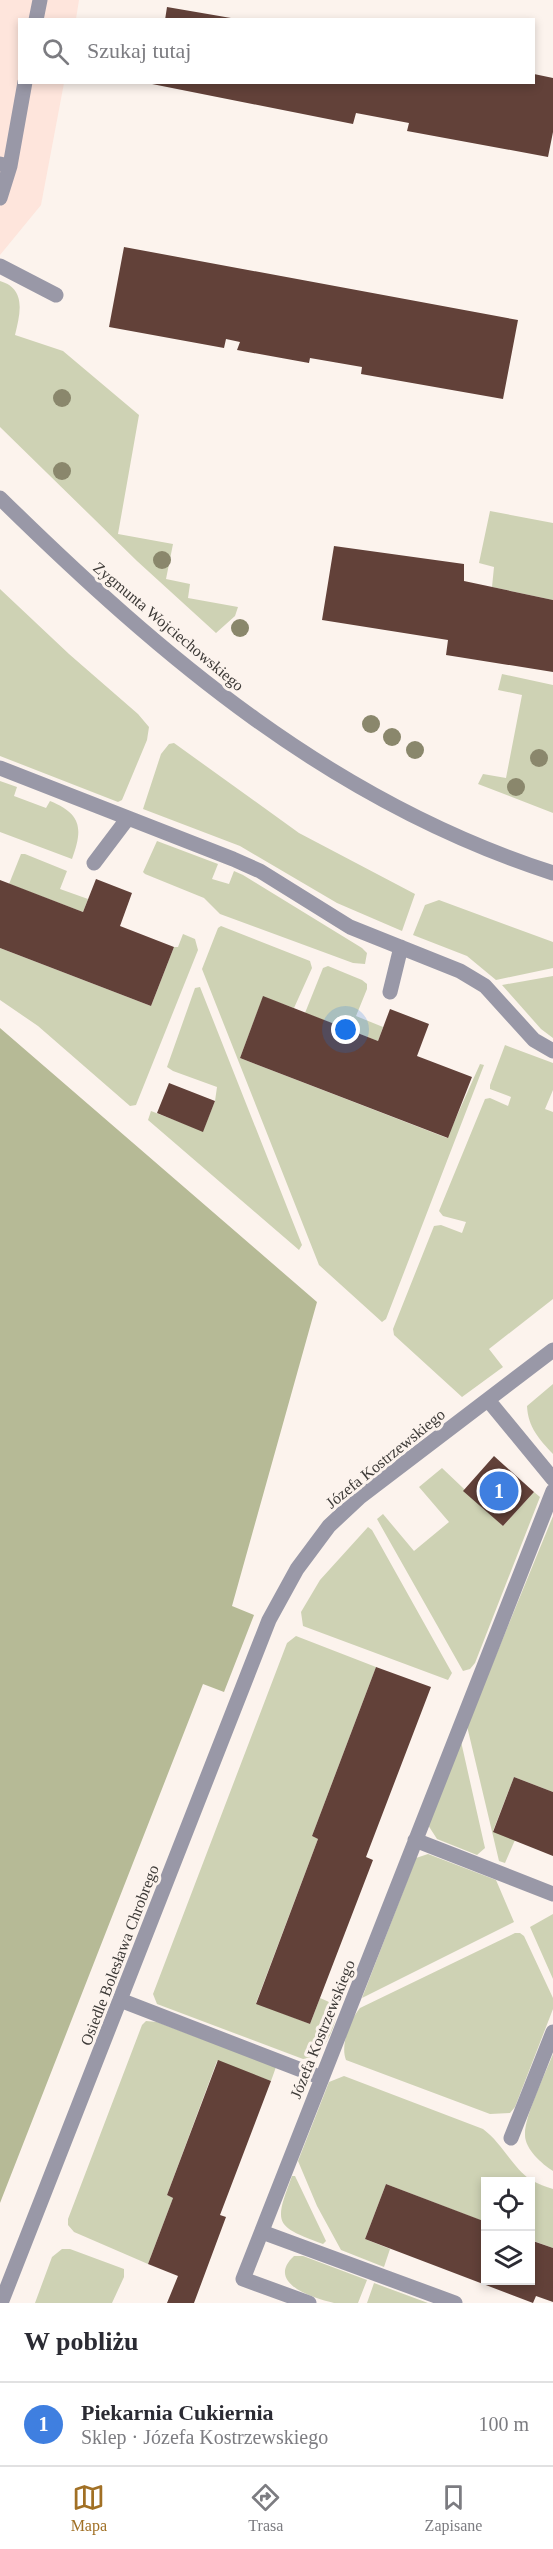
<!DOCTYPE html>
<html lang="pl">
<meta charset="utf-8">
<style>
body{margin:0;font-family:Georgia,serif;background:#f2f2f3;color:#2b2b33}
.controls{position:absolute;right:18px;bottom:18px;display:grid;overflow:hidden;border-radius:0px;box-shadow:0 3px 9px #0003}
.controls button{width:54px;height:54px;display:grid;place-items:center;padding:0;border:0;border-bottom:2px solid #e1e1e2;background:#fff;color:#2b2b33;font:30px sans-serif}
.you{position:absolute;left:346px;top:1030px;width:21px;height:21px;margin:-15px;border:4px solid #fff;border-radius:50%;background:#1a73e8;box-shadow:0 0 0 9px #1a73e833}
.badge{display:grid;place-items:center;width:39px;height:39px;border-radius:50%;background:#a17025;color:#fff;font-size:20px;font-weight:700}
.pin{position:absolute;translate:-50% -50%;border:3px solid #fff;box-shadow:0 2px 6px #0006}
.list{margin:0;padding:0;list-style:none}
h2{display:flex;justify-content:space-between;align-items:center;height:78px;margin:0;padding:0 24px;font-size:26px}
h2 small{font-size:20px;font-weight:400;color:#7c7c81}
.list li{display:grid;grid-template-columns:39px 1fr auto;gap:18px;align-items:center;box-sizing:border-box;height:84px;padding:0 24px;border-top:2px solid #e1e1e2}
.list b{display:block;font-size:22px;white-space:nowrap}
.list p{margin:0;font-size:20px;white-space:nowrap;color:#7c7c81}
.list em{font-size:20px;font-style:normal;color:#7c7c81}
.icon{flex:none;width:33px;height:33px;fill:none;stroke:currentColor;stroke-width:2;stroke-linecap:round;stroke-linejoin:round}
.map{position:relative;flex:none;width:553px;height:2303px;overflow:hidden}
.search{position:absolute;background:#fff;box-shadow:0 3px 9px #0003;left:18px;right:18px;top:18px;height:66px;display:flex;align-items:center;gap:15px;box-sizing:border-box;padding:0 21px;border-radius:0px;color:#7c7c81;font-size:22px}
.sheet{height:162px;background:#fff}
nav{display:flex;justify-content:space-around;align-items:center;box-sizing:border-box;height:84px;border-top:2px solid #e1e1e2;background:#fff;font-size:16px;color:#7c7c81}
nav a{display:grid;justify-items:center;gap:3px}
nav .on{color:#a17025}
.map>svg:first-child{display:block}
.commercial{fill:#fee5dc}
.green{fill:#ced2b4}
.forest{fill:#b6ba96}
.building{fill:#624139}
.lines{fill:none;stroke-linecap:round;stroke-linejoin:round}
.minor{stroke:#9998a7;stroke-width:15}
.tree{fill:#8a876c}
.labels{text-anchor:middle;stroke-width:6;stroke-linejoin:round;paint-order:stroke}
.street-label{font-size:16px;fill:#3d3a37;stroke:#fcf3ed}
</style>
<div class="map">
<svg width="553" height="2303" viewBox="0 0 553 2303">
<rect width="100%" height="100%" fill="#fcf3ed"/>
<path class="commercial" d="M 0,0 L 79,0 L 76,19 L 20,20 L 20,82 L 64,83 L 41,205 L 0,255 Z"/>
<path class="green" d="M 0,281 C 27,289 20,314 15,335 L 63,351 L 139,415 L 118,534 L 173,544 L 166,579 L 190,584 L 188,598 L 238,607 L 235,616 L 216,633 L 137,561 L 0,427 Z
M 490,511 L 553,523 L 553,600 L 492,587 L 494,567 L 479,563 Z
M 0,589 L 69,654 L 138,714 L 149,727 L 147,740 L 122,800 L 118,802 L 0,756 Z
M 502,674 L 553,685 L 553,813 L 478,784 L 483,774 L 506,778 L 522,695 L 498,690 Z
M 174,743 L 299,833 L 415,894 L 402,931 L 337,903 L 240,846 L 143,809 L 161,754 L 169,744 Z
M 0,781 L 17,787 L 14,796 L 46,808 L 50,801 C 82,814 83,829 72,859 L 0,832 Z
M 157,841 L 218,864 L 212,879 L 229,884 L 234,871 L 243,875 L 362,948 L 367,953 L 365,964 L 353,963 L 220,914 L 204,898 L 145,874 L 143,872 Z
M 21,854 L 25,854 L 67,871 L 60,889 L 88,899 L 83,912 L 9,884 Z
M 439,900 L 553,942 L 553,968 L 496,980 L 467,956 L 413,935 L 425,905 Z
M 221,926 L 310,961 L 312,968 L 294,1008 L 263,997 L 240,1058 L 447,1138 L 480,1064 L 484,1065 L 386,1319 L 382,1322 L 319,1265 L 202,969 L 218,928 Z
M 183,934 L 195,939 L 198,950 L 136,1105 L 130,1106 L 38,1026 L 0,1000 L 0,948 L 151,1006 L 174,947 L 178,947 Z
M 328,966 L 362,980 L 367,984 L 367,989 L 356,1016 L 383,1027 L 378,1041 L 305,1013 L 323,968 Z
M 553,976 L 553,1038 L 541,1029 L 502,985 Z
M 200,987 L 302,1245 L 299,1250 L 148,1120 L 151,1111 L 203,1131 L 215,1101 L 217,1087 L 173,1071 L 167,1067 L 195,988 Z
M 505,1045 L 553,1063 L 553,1090 L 545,1109 L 553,1112 L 553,1299 L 489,1349 L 503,1367 L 462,1397 L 394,1335 L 393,1329 L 434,1226 L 441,1225 L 462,1233 L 466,1222 L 443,1216 L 439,1211 L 485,1099 L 490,1098 L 508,1106 L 511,1097 L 490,1089 L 490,1085 Z
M 553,1384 L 553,1454 C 539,1439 528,1427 527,1406 Z
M 442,1468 L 503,1526 L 534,1492 L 540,1497 L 475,1663 L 470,1669 L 463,1671 L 377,1519 L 383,1514 L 414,1551 L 449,1522 L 419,1487 Z
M 553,1516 L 553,1792 L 514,1777 L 493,1831 L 515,1840 L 505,1863 L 499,1861 L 467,1726 Z
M 368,1527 L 372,1530 L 452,1673 L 448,1680 L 303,1626 L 301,1612 L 320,1580 Z
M 296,1636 L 376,1667 L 312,1836 L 318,1839 L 256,2003 L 310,2024 L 320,1998 L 336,2005 C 340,2017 327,2046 317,2054 C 313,2057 308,2058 303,2059 L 157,2004 L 153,1994 L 287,1643 Z
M 460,1737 L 485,1848 L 477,1855 L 437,1839 L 428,1825 Z
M 428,1854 L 496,1880 L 514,1922 L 362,1998 L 416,1858 Z
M 553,1914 L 553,1979 L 530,1927 Z
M 515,1933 L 520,1933 L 524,1936 L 553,1998 L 553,2009 L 515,2107 L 510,2113 L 490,2114 L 346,2060 C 340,2045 350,2020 360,2008 Z
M 146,2021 L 157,2022 L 276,2067 L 271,2081 L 217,2061 L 167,2195 L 173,2198 L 148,2264 L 74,2232 L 68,2225 L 68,2219 L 142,2025 Z
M 553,2054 L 553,2171 C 542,2164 525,2149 525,2135 C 524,2117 546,2072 553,2054 Z
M 344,2076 L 483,2129 C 502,2143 512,2167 531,2180 C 538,2184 546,2187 553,2189 L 553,2248 L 531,2240 L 530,2182 L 486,2182 L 485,2222 L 386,2184 L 365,2239 L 390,2249 L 384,2267 L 341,2250 L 317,2206 L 298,2161 L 329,2082 Z
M 292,2176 L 295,2176 L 326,2241 L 323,2244 C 274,2226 274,2224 292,2176 Z
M 62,2249 L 70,2249 L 124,2269 L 124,2277 L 112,2303 L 35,2303 L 52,2257 Z
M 294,2256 L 303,2256 L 367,2280 L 358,2303 C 350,2303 341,2303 334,2303 C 313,2298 265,2283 294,2256 Z
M 374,2283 L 428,2303 L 367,2303 Z"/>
<path class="forest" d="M 0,1028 L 317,1302 L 232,1606 L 254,1615 L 224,1692 L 203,1684 L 0,2203 Z"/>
<path class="building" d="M 167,7 L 231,18 L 231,20 L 165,20 Z
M 534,74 L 553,78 L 553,132 L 548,157 L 407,131 L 409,123 L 356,113 L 353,124 L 152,84 L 152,82 L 534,82 Z
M 124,247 L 518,320 L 503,399 L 361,374 L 362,367 L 310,358 L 309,363 L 237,350 L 240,342 L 226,339 L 224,348 L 109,327 Z
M 334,546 L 464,564 L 464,581 L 553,600 L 553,672 L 446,655 L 448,640 L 322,620 Z
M 96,879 L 132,893 L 120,926 L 174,947 L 151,1006 L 0,948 L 0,880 L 83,912 Z
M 263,996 L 378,1041 L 390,1009 L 429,1024 L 417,1056 L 472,1077 L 448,1138 L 240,1058 Z
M 169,1083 L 215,1101 L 203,1132 L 157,1113 Z
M 494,1456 L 534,1492 L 503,1526 L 463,1491 Z
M 376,1667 L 431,1687 L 366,1857 L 373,1860 L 310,2024 L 256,2004 L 318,1839 L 312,1836 Z
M 514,1777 L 553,1792 L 553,1856 L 493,1832 Z
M 218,2060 L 271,2081 L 220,2215 L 226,2217 L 194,2303 L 167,2303 L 178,2276 L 148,2264 L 173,2198 L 167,2195 Z
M 386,2184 L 486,2222 L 486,2280 L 530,2280 L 530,2240 L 553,2248 L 553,2302 L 536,2296 L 533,2303 L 365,2239 Z"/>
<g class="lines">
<path class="minor" d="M 36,20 L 40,0
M 0,164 L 10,166 L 25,82
M 0,198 L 10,166
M 0,266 L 56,295
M 0,498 C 163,658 332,802 553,873
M 0,768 L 233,859 L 260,871 L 350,927 L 460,971 L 485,986 L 534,1040 L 553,1051
M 94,863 L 128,818
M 390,992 L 401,947
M 488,1400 L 553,1479
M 415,1840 L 553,1894
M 120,2000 L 322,2078
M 511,2138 L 553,2032
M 262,2232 L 455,2303
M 1,2303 L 269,1620 L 297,1569 L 329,1526 L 360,1497 L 553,1350
M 309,2303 L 243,2279 L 553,1491"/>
</g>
<g class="tree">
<circle cx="62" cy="398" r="9"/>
<circle cx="62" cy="471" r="9"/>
<circle cx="162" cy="560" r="9"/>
<circle cx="240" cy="628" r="9"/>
<circle cx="371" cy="724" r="9"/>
<circle cx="392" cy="737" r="9"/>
<circle cx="415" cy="750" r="9"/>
<circle cx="539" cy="758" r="9"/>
<circle cx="516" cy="787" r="9"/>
</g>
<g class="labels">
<g class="street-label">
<text transform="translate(169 626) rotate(40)" y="6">Zygmunta Wojciechowskiego</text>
<text transform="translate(385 1458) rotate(-39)" y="6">Józefa Kostrzewskiego</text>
<text transform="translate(119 1955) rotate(-69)" y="6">Osiedle Bolesława Chrobrego</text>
<text transform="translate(322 2029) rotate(-68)" y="6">Józefa Kostrzewskiego</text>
</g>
</g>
</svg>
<div class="controls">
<button><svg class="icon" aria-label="locate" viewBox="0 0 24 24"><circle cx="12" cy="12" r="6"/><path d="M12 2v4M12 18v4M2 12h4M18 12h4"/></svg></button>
<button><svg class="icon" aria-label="layers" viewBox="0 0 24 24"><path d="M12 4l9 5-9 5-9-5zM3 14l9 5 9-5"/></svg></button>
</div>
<div class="you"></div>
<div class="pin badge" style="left:499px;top:1491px;background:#3f7fe0">1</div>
<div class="search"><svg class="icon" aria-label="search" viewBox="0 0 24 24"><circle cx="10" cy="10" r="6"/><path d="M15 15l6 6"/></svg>Szukaj tutaj</div>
</div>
<section class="sheet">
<h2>W pobliżu<small></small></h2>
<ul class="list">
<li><span class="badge" style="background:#3f7fe0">1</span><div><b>Piekarnia Cukiernia</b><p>Sklep · Józefa Kostrzewskiego</p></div><em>100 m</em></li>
</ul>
</section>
<nav>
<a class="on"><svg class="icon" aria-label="map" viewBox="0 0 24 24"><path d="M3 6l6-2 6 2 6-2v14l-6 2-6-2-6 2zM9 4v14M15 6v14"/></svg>Mapa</a>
<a><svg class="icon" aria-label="directions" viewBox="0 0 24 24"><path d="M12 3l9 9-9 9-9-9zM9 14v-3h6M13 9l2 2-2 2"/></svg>Trasa</a>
<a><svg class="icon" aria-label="saved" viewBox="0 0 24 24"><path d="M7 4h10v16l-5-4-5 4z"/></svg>Zapisane</a>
</nav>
